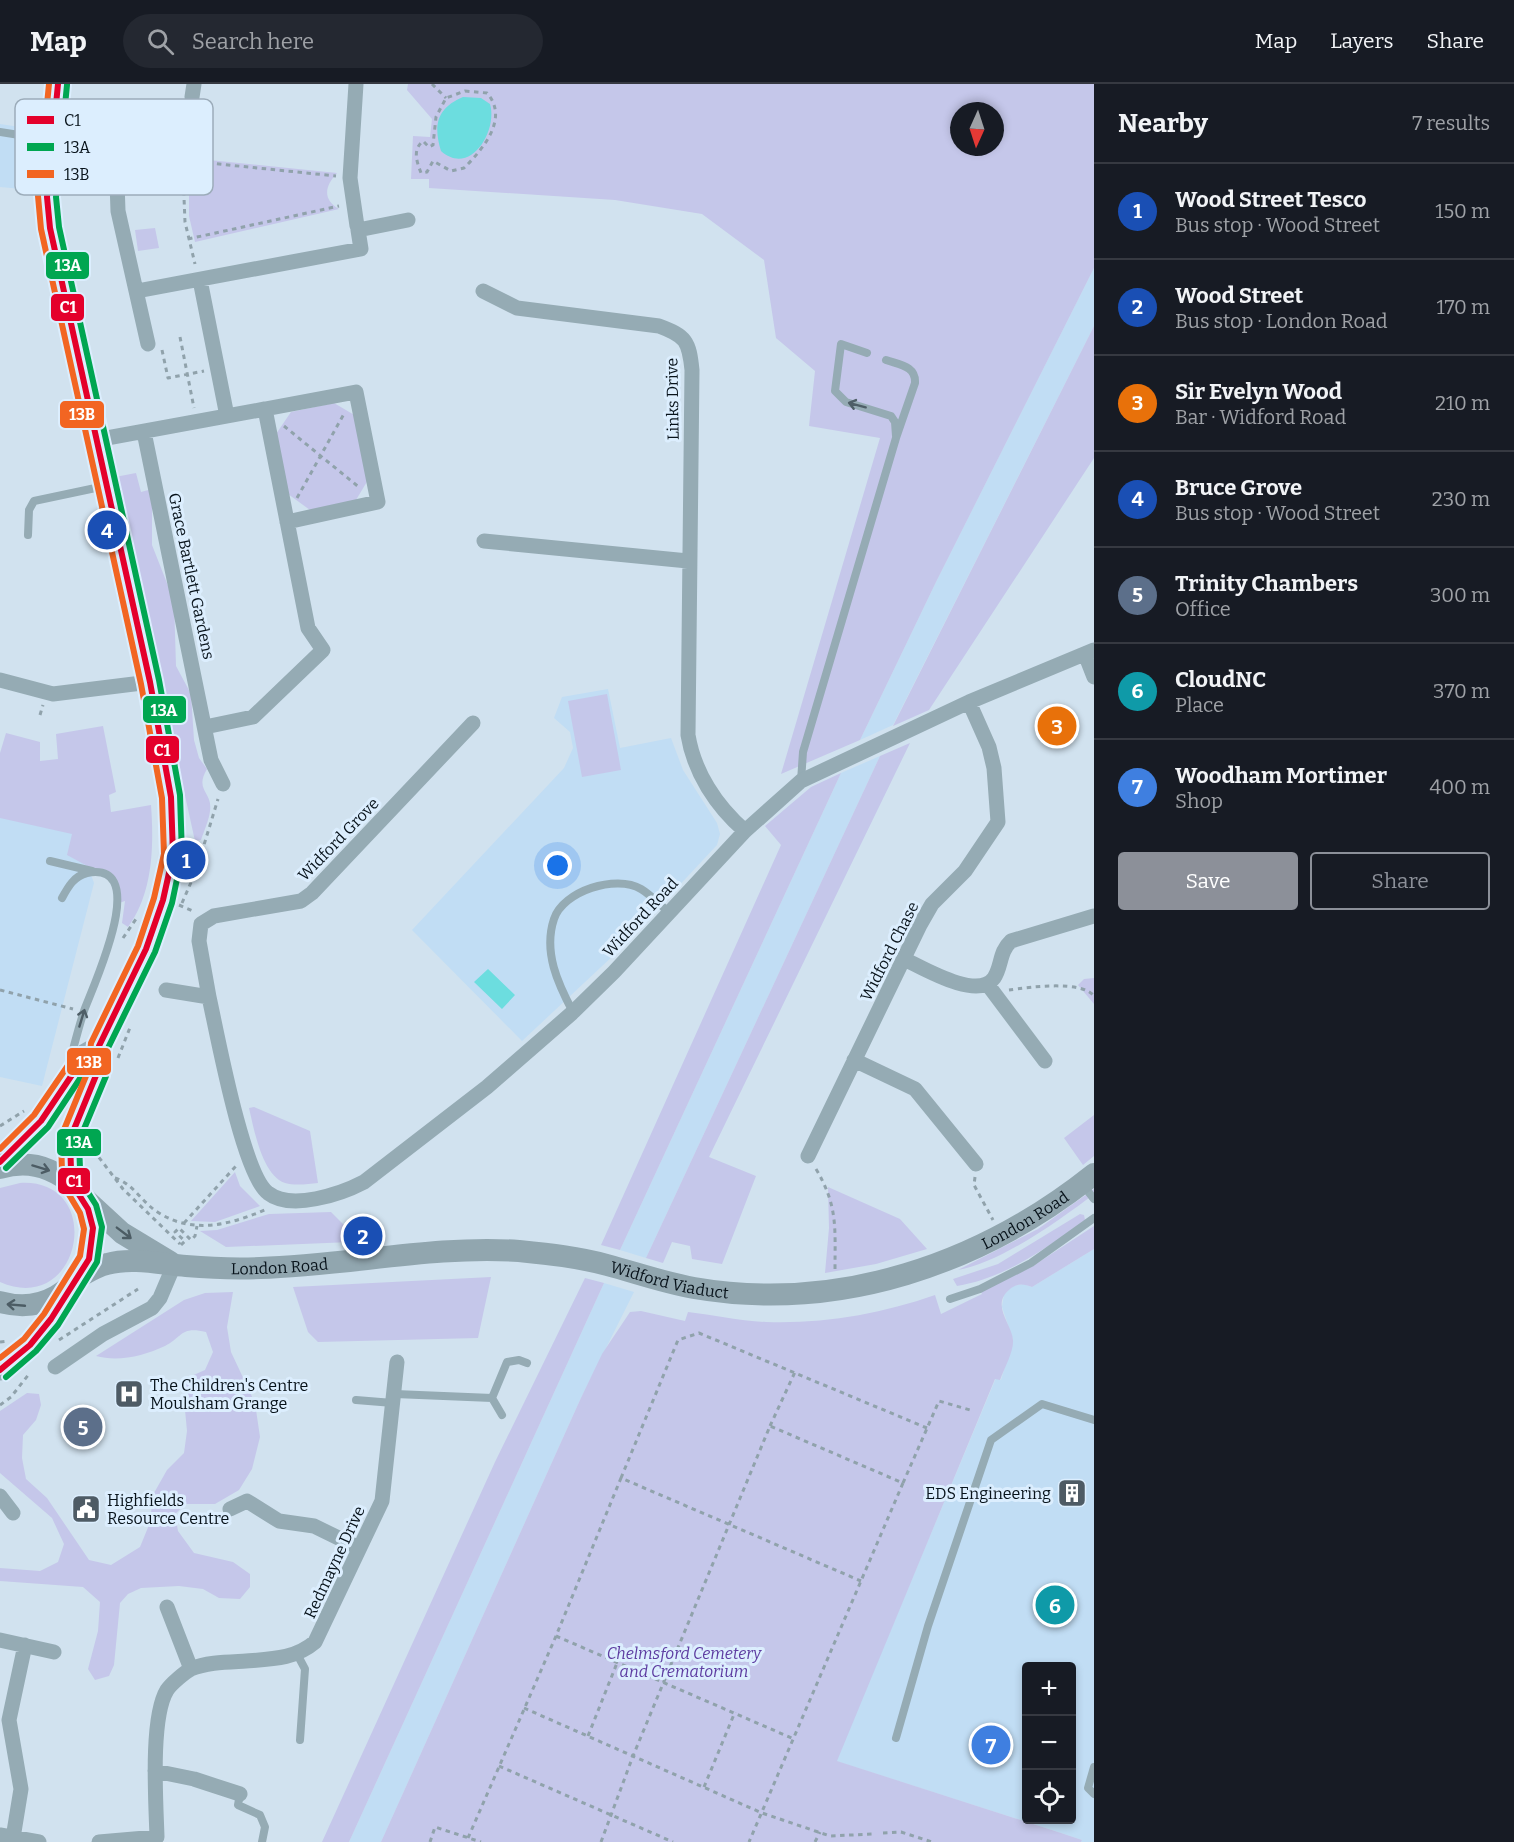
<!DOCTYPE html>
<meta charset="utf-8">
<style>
body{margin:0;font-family:Bitter,serif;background:#242831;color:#f1f3f6}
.controls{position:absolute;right:18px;bottom:18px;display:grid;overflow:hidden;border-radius:6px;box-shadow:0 3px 9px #0003}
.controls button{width:54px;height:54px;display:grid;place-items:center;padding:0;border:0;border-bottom:2px solid #363941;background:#171b24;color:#f1f3f6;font:30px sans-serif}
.compass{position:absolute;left:950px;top:18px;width:54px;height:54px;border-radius:50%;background:#171b24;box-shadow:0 3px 9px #0003;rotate:183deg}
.you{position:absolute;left:558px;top:782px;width:21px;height:21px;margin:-15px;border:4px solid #fff;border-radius:50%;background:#1a73e8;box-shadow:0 0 0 9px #1a73e833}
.badge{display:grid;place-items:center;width:39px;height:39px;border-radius:50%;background:#8c9099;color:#fff;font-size:20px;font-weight:700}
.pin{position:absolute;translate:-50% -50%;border:3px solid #fff;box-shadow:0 2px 6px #0006}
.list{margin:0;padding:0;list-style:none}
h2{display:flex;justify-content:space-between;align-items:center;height:78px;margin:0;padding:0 24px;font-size:26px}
h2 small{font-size:20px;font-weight:400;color:#9ea1a6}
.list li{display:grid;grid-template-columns:39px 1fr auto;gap:18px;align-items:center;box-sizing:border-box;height:96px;padding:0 24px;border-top:2px solid #363941}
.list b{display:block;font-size:22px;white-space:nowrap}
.list p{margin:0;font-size:20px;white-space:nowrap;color:#9ea1a6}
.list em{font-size:20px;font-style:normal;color:#9ea1a6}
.actions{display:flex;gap:12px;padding:18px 24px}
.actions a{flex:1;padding:14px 0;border:2px solid #8c9099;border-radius:6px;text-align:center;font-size:21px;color:#8c9099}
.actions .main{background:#8c9099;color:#fff}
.icon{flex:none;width:33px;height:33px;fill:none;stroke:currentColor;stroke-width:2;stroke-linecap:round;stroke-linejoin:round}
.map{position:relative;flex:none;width:1094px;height:1758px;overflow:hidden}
header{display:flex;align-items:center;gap:36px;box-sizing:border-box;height:84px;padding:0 30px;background:#171b24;border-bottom:2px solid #363941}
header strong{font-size:28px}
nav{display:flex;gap:33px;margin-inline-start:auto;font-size:21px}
.search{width:420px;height:54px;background:#242831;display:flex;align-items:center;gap:15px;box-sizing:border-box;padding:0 21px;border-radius:33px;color:#9ea1a6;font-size:22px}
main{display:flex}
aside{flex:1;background:#171b24}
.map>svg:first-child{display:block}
.built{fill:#c1ddf4;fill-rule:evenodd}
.green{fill:#c5c7ea;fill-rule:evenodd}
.water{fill:#6cdddf}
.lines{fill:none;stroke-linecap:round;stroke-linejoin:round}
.path{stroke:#90a2ab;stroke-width:3;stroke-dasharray:4.5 4.5;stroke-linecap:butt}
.lane{stroke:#95abb4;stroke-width:8}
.street{stroke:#95abb4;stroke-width:15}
.secondary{stroke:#96abb6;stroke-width:21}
.primary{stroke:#91a6af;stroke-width:22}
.bus-1-casing{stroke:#dceefe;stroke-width:10}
.bus-2-casing{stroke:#dceefe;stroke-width:10}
.bus-3-casing{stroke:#dceefe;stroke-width:10}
.bus-1{stroke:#e4002b;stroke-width:6}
.bus-2{stroke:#00a651;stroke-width:6}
.bus-3{stroke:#f26522;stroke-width:6}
.oneway{stroke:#4e5e67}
.oneway2{stroke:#4c5c64}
.labels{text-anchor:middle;stroke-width:6;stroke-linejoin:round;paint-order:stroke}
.street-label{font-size:16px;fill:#07121a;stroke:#dceefe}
.poi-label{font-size:16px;fill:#07121a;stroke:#dceefe;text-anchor:start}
.park-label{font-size:16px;font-style:italic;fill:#5d3ca1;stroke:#dceefe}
.key{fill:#dceefe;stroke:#9cacba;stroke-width:1.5}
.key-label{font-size:16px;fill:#07121a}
.line-badge{stroke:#dceefe;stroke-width:2}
.badge-label{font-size:16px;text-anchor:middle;font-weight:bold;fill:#fff}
</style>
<header>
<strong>Map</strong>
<div class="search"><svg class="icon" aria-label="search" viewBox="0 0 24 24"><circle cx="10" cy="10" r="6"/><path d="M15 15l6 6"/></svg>Search here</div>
<nav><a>Map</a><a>Layers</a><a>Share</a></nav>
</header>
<main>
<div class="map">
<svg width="1094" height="1758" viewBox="0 0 1094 1758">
<rect width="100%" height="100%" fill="#d1e2ef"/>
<path class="built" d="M 0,40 L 40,46 L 33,106 L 0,103 Z
M 1094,184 L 1094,242 L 893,641 L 860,656 L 936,498 Z
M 608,605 L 620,664 L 671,654 L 683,686 L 717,739 L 720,750 L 717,761 L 616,869 L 522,957 L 412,846 L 564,684 L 573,664 L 570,648 L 554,634 L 562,613 Z
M 880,672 L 646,1174 L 620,1166 L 841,689 Z
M 0,730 L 75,746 L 94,799 L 42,1002 L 0,993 Z
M 1094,1165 L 1094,1758 L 1081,1758 L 1082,1756 L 1061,1749 L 836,1677 L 996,1294 L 1001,1296 L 1013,1256 L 1002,1223 L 1004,1210 L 1013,1202 L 1023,1200 L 1032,1203 ZM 1026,1582 L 1072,1582 L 1072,1736 L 1026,1736 Z
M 604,1199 L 634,1208 L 580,1316 L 381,1758 L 349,1758 Z"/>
<path class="green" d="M 408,0 L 1094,0 L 1094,184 L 936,498 L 860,656 L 781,690 L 880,354 L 809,342 L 815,287 L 776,254 L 764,176 L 702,130 L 615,116 L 429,104 L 429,95 L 411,95 L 413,52 L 430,53 L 432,35 L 407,6 ZM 959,27 L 995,27 L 995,63 L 959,63 Z
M 189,74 L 337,89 C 325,102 322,115 339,125 L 195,158 L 189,132 Z
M 155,144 L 159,164 L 138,167 L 135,146 Z
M 1094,242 L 1094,374 L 929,626 L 893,642 Z
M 334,319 L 356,332 L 368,396 L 356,416 L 310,426 L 288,410 L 276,350 L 291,328 Z
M 136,389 L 141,408 L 152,405 L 152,461 L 174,517 L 176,582 L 191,610 L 194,656 L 199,674 L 207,685 C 194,707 213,708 210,727 C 209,736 204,747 201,756 L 195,757 L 115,393 Z
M 607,610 L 621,686 L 582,693 L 568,617 Z
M 103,642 L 116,708 L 109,711 L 111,728 L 151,721 C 154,762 153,809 128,843 L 122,839 L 125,817 L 119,819 L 118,806 L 102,790 L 67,771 L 72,750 L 0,734 L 0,669 L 6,649 L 40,658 L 40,677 L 58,675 L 56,650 Z
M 910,659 L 709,1073 L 756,1092 L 722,1180 L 692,1175 L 690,1162 L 672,1158 L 663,1179 L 646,1174 L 880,672 Z
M 841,689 L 620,1166 L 601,1161 L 781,761 L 765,742 L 811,703 Z
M 1094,894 L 1094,920 L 1078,901 L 1084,895 Z
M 254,1023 L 310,1047 L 318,1099 C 308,1100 295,1102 285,1099 C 262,1091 254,1045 249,1024 Z
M 1094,1031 L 1094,1072 L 1083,1081 L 1064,1054 Z
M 235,1088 L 240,1102 L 260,1122 L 215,1138 L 191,1137 Z
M 20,1099 C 107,1094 82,1234 0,1198 L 0,1104 Z
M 828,1103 L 900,1135 L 927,1165 L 876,1180 L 825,1189 L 829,1144 Z
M 1094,1105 L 1094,1110 C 1060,1136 1000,1179 958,1186 L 1038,1145 Z
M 331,1128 L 350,1147 L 351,1158 L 226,1163 L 200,1147 L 217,1146 L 269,1130 Z
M 1080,1130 L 1084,1131 L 1085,1136 C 1047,1164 1005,1194 957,1202 L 953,1195 L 998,1180 Z
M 1094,1142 L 1094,1165 L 1032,1203 C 1024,1200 1017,1199 1010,1205 C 990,1221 1012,1240 1013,1256 C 1014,1267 1004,1285 1000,1296 L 995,1295 L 837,1677 L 1061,1749 L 1082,1756 L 1081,1758 L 381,1758 L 580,1316 L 602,1270 L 630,1228 L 641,1227 L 685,1237 L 688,1228 C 713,1231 740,1237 766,1238 C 823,1240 881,1230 935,1211 L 941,1230 L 982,1210 L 980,1205 L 1033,1182 Z
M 491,1193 L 478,1254 L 318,1258 L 308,1248 L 293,1203 Z
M 585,1194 L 604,1199 L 349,1758 L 322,1758 L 495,1378 Z
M 233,1208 L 227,1243 L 231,1268 L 255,1319 L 260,1353 L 252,1385 L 239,1406 L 215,1420 L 186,1420 L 175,1430 L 178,1447 L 194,1469 L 233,1478 L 250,1490 L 250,1503 L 240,1515 L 219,1514 L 203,1505 L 179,1502 L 141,1504 L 128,1510 L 120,1519 L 114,1581 L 109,1592 L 95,1596 L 88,1585 L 98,1547 L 100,1518 L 83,1503 L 0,1497 L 0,1484 L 40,1487 L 58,1478 L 64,1460 L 52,1434 L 0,1389 L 0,1327 L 27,1309 L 39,1310 L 41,1321 L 36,1336 L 23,1351 L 22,1374 L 26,1395 L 47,1414 L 89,1476 L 111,1481 L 140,1463 L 149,1441 L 154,1409 L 167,1386 L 184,1369 L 187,1347 L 183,1305 L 189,1293 L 205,1286 L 213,1268 L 206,1248 C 180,1242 183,1253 165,1262 C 144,1272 118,1278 96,1272 L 184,1216 L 205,1209 Z"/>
<path class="water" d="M 463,13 L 481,14 L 490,20 C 498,47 470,93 441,67 C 433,41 437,24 463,13 Z
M 488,885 L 515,911 L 502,925 L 474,898 Z"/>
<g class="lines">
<path class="path" d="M 432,0 L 446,14
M 465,7 L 487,9 C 509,34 484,64 464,84 L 451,87 L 433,77 L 427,88 L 421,89 C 417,78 412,66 423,57 L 429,63 L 433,61 L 436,33 L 446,14 Z
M 186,62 L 191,27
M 199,78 L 336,92
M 183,89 L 185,138 L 195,180
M 188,155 L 339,122
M 180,253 L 194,324
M 162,266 L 168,294 L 204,287
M 284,342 L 360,404
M 297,414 L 345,328
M 40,631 L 43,621
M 182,819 L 196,787 L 218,715
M 179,821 L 193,827
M 123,854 L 136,835
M 0,906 L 73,925
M 1009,906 C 1029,903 1082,896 1094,912
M 118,974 L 131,941
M 0,1042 L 24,1027
M 88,1059 L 123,1105 L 180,1160
M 816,1085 C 838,1122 835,1144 835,1186
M 975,1093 L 974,1101 L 993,1136
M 115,1094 C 134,1100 142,1119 159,1129 C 194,1151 232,1140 267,1125
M 184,1139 L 236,1082
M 181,1161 L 185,1157 L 175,1148 L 179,1144 L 191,1156 L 195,1152 L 197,1142
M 59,1256 L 138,1205
M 0,1258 L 8,1257
M 0,1321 L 11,1313 L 29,1290
M 770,1342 L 795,1288
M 621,1394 L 678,1256 L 699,1249 L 927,1344
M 903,1399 L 939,1317 L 970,1326
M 556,1552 L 794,1655
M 524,1624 L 762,1729 L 830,1752 L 873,1750
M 588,1652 L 617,1579
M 499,1682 L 673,1758
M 704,1703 L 735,1628
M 883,1749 L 901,1748 L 932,1758
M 468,1754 L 556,1552 L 621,1394 L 861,1497
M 430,1758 L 435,1743 L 481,1758
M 601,1758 L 633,1672 L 770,1342 L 903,1399 L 749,1758
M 815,1758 L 820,1748"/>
<path class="lane" d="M 0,48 L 51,56
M 867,269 L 841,260 L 835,307 L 846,318 L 891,332 L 895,338 L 896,352
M 28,451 L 29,426 L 34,417 L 105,402
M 801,697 L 803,668 L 896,354 L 915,299 C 916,282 900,281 886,276
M 50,777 L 92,787
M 62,814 C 68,803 74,792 87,789 C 153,776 92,904 84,927 C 78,945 74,963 69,980
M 573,928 C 558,900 543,868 554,835 C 563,807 616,790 641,805 C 651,811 660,821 670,829
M 1083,1101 L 1094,1115
M 950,1215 L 980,1205 L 1031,1179 L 1094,1134
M 395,1310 L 492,1314 L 502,1331
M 492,1314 L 507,1278 L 519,1276 L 527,1279
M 356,1316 L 393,1319
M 297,1570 L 305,1585 L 300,1656
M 896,1654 L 928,1542 L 991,1356 L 1042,1320 L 1094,1336
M 1094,1683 L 1088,1704 L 1094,1710
M 240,1710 L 238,1721 L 260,1731 L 265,1743 L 262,1758"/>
<path class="street" d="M 356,0 L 350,94 L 357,142
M 192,13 L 194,0
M 81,67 L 184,76
M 116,70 L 118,127 L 148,260
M 200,196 L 227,332
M 137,207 L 361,165 L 358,146 L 408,136
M 483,207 L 517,224 L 659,242 C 686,252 689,257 692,286 L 688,651 C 694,688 716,722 745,747
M 265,325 L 356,308 L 378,418 L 287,438
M 144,348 L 211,676 L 223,700
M 96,356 L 265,325 L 308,544 L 323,566 L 253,633 L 205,643
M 484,457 L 688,477
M 1085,570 L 1094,593
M 0,596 L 53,610 L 150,598
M 904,875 C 923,884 978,917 994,894 C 1002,882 999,868 1011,857 L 1094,832
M 988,901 L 1045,977
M 166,906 L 209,913 C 217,949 243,1091 268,1109 C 291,1127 341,1110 364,1098 L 487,1003 L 572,929 L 614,888 L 745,747 L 801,697 L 969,618 L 1094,566
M 209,913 L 199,857 L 201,840 L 214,832 L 301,817 L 312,809 L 473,639
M 854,976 L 915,1005 L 976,1080
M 808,1072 L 920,841 L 932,820 L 965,787 L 998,738 L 994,684 L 989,663 L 969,618
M 55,1283 L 103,1250 L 152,1224 L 160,1214 L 174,1181
M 0,1412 L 13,1429
M 230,1425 L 247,1417 L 279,1437 L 314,1442 L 359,1464
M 167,1523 L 191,1585
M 0,1556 L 54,1568
M 155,1687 L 194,1695 L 240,1710
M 0,1751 L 39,1758
M 13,1754 L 21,1705 L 9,1636 L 25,1561
M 99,1758 L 157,1753 C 156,1719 150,1634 167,1606 C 171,1600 185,1588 191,1585 C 207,1578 229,1578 246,1577 C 272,1575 295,1575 315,1558 L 382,1417 L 397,1278"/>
<path class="secondary" d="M 58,0 L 47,113 L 50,144 L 150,598 L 174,741 L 173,771 L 160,827 L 146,865 L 99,962 L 97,989 L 70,1055 L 69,1075 L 76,1106
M 0,1078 L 41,1037 L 85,970 L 99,962
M 0,1286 C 32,1268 51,1234 69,1204"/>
<g class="primary">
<path d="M 0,1084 C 17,1079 33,1079 49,1086 C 131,1120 87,1242 0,1218"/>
<path d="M 84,1114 L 122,1149 L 170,1178"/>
<path id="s1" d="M 79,1193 C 88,1188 97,1182 107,1180 C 132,1173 161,1180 186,1182 C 210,1184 236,1185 260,1184 C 346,1182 433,1161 519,1167 C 549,1170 578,1173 607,1181 C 637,1189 665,1199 694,1204 C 839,1229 981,1180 1094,1090"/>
</g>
<g class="bus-1-casing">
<path id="bus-1" d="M 0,1078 L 41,1037 L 78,982
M 0,1286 L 30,1261 L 51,1235 L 89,1175 L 93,1144 L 88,1125 L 76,1106 L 71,1086 L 70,1055 L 97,989 L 99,962 L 146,865 L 163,816 L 173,771 L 171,713 L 150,598 L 50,144 L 47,113 L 58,0"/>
</g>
<g class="bus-2-casing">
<path id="bus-2" d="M 6,1084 L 48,1043 L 85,987
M 6,1293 L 36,1267 L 58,1241 L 97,1178 L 102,1143 L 96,1121 L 84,1102 L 80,1085 L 79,1057 L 106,992 L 108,964 L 155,868 L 172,819 L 182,771 L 180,711 L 159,596 L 59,143 L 56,113 L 67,1"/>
</g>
<g class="bus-3-casing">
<path id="bus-3" d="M 0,1065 L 34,1031 L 71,977
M 0,1274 L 24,1255 L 44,1230 L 80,1172 L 84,1145 L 80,1129 L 68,1109 L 62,1088 L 61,1053 L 88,987 L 91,959 L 138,862 L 154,814 L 164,770 L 162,714 L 141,600 L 41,145 L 38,112 L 49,0"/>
</g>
<use href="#bus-1" class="bus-1"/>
<use href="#bus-2" class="bus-2"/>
<use href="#bus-3" class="bus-3"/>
</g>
<defs><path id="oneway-shaft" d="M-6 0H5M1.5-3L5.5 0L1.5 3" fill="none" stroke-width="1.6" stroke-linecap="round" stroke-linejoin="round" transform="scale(1.5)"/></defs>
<g class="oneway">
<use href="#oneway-shaft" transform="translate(857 321) rotate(-165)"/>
<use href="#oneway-shaft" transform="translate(82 934) rotate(-73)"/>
</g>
<g class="oneway2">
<use href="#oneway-shaft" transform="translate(41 1084) rotate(17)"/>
<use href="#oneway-shaft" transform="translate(124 1149) rotate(37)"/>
<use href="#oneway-shaft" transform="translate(16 1221) rotate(-175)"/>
</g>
<defs>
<g id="hospital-square" transform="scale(1.5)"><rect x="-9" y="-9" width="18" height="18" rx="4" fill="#4e5b65" stroke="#dceefe"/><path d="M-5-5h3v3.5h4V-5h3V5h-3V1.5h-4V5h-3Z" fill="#fff"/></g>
<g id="building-square" transform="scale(1.5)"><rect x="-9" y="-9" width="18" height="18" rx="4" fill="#4e5b65" stroke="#dceefe"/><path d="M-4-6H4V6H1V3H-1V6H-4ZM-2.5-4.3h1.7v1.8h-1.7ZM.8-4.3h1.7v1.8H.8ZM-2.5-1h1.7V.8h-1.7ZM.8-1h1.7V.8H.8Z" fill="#fff"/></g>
<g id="civic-square" transform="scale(1.5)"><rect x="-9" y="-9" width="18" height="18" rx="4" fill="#4e5b65" stroke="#dceefe"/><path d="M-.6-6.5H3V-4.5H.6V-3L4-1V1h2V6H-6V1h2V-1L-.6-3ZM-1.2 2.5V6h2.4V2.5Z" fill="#fff"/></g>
</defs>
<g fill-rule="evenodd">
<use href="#hospital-square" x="129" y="1310"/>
<use href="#building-square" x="1072" y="1409"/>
<use href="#civic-square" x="86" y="1425"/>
</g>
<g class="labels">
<g class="street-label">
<text transform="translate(672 315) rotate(-91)" y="6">Links Drive</text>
<text transform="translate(192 492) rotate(78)" y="6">Grace Bartlett Gardens</text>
<text transform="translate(338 755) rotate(-46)" y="6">Widford Grove</text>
<text transform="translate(640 833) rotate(-47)" y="6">Widford Road</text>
<text transform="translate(889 867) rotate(-63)" y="6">Widford Chase</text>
<text dy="6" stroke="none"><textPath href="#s1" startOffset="969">London Road</textPath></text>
<text dy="6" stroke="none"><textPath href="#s1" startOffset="204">London Road</textPath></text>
<text dy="6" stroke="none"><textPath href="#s1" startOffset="598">Widford Viaduct</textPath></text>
<text transform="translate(334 1478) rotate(-65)" y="6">Redmayne Drive</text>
</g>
<g class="poi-label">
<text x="150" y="1307">The Children's Centre<tspan x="150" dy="18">Moulsham Grange</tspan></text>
<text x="1051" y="1415" text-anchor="end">EDS Engineering</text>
<text x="107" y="1422">Highfields<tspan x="107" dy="18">Resource Centre</tspan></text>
</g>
<g class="park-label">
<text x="684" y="1575">Chelmsford Cemetery<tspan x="684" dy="18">and Crematorium</tspan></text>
</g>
</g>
<rect x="15" y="15" width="198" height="96" rx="9" class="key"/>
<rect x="27" y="32" width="27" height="8" fill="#e4002b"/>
<rect x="27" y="59" width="27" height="8" fill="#00a651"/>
<rect x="27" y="86" width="27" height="8" fill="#f26522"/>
<g class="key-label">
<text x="64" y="42">C1</text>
<text x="64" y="69">13A</text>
<text x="64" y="96">13B</text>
</g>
<g class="line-badge">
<rect x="45" y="167" width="45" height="29" rx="6" fill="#00a651"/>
<rect x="50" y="209" width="35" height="29" rx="6" fill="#e4002b"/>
<rect x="59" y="316" width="46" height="29" rx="6" fill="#f26522"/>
<rect x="142" y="611" width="45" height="29" rx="6" fill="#00a651"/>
<rect x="145" y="651" width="35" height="29" rx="6" fill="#e4002b"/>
<rect x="66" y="963" width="46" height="29" rx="6" fill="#f26522"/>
<rect x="56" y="1044" width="46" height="29" rx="6" fill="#00a651"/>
<rect x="57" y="1083" width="34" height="28" rx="6" fill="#e4002b"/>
</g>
<g class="badge-label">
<text x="68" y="187">13A</text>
<text x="68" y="229">C1</text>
<text x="82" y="336">13B</text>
<text x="164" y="632">13A</text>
<text x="162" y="672">C1</text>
<text x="89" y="984">13B</text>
<text x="79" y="1064">13A</text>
<text x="74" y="1103">C1</text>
</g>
</svg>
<div class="controls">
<button>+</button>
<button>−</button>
<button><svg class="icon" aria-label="locate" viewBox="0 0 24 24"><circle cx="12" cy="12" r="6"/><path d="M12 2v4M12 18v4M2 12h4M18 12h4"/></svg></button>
</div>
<svg class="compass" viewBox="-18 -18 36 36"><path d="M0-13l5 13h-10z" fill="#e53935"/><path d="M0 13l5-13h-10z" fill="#9ea1a6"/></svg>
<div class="you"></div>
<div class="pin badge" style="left:186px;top:776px;background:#1a4fb4">1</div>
<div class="pin badge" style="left:363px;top:1152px;background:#1a4fb4">2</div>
<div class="pin badge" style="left:1057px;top:642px;background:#e8710a">3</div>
<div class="pin badge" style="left:107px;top:446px;background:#1a4fb4">4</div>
<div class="pin badge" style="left:83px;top:1343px;background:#5c6f8a">5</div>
<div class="pin badge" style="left:1055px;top:1521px;background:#0f9aa8">6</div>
<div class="pin badge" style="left:991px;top:1661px;background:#3f7fe0">7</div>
</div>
<aside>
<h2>Nearby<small>7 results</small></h2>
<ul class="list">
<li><span class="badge" style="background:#1a4fb4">1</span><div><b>Wood Street Tesco</b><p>Bus stop · Wood Street</p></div><em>150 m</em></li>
<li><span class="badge" style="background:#1a4fb4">2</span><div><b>Wood Street</b><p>Bus stop · London Road</p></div><em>170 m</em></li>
<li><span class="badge" style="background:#e8710a">3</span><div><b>Sir Evelyn Wood</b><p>Bar · Widford Road</p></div><em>210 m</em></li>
<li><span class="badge" style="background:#1a4fb4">4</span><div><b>Bruce Grove</b><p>Bus stop · Wood Street</p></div><em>230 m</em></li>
<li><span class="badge" style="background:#5c6f8a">5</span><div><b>Trinity Chambers</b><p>Office</p></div><em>300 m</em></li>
<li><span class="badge" style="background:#0f9aa8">6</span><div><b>CloudNC</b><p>Place</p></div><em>370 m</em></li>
<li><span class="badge" style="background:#3f7fe0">7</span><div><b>Woodham Mortimer</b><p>Shop</p></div><em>400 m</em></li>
</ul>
<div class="actions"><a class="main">Save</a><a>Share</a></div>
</aside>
</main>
